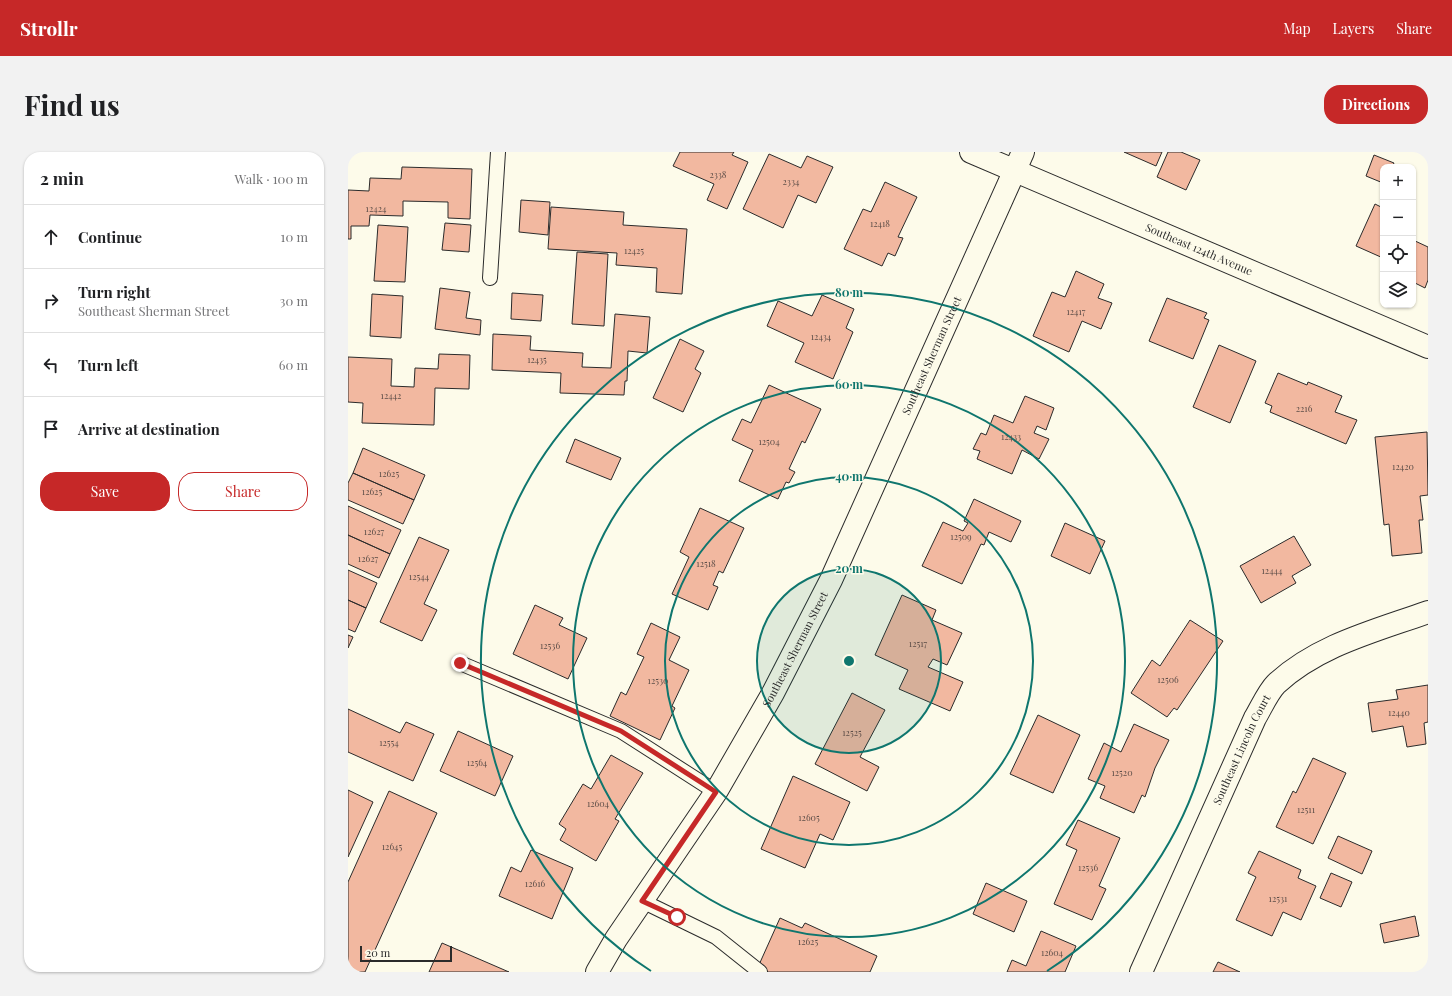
<!DOCTYPE html>
<meta charset="utf-8">
<style>
body{margin:0;font-family:"Playfair Display",serif;background:#f2f2f2;color:#202124}
.controls{position:absolute;right:12px;top:12px;display:grid;overflow:hidden;border-radius:8px;box-shadow:0 1px 3px #0004}
.controls button{width:36px;height:36px;display:grid;place-items:center;padding:0;border:0;border-bottom:1px solid #e0e0e0;background:#fff;color:#202124;font:20px sans-serif}
.scale{position:absolute;left:12px;bottom:10px;width:92px;box-sizing:border-box;padding-left:4px;border:2px solid #2b2b2b;border-top:0;font-size:11px;line-height:14px;white-space:nowrap;color:#2b2b2b;-webkit-text-stroke:3px #fdfbea;paint-order:stroke}
.stop{position:absolute;width:12px;height:12px;margin:-9px;border:3px solid #c62828;border-radius:50%;background:#fff}
.stop.end{background:#c62828;border-color:#fff;box-shadow:0 1px 4px #0008}
.list{margin:0;padding:0;list-style:none}
h2{display:flex;justify-content:space-between;align-items:center;height:52px;margin:0;padding:0 16px;font-size:17px}
h2 small{font-size:13px;font-weight:400;color:#757577}
.list li{display:grid;grid-template-columns:26px 1fr auto;gap:12px;align-items:center;box-sizing:border-box;height:64px;padding:0 16px;border-top:1px solid #e0e0e0}
.list b{display:block;font-size:15px;white-space:nowrap}
.list p{margin:0;font-size:13px;white-space:nowrap;color:#757577}
.list em{font-size:13px;font-style:normal;color:#757577}
.actions{display:flex;gap:8px;padding:12px 16px}
.actions a{flex:1;padding:9px 0;border:1px solid #c62828;border-radius:16px;text-align:center;font-size:14px;color:#c62828}
.actions .main{background:#c62828;color:#fff}
.icon{flex:none;width:22px;height:22px;fill:none;stroke:currentColor;stroke-width:2;stroke-linecap:round;stroke-linejoin:round}
.map{position:relative;flex:none;width:1080px;height:820px;overflow:hidden;border-radius:16px}
header{display:flex;align-items:center;gap:24px;box-sizing:border-box;height:56px;padding:0 20px;background:#c62828;color:#fff}
header strong{font-size:19px}
nav{display:flex;gap:22px;margin-inline-start:auto;font-size:14px}
.intro{display:flex;align-items:center;justify-content:space-between;box-sizing:border-box;height:96px;padding:0 24px}
h1{margin:0;font-size:28px}
.button{padding:10px 18px;border-radius:16px;background:#c62828;color:#fff;font-size:14px;font-weight:700}
main{display:flex;gap:24px;padding:0 24px}
aside{flex:1;background:#fff;border-radius:16px;box-shadow:0 1px 3px #0004}
.map>svg:first-child{display:block}
.building{fill:#f2b8a0;stroke:#2b2b2b}
.lines{fill:none;stroke-linecap:round;stroke-linejoin:round}
.service-casing{stroke:#2b2b2b;stroke-width:16}
.minor-casing{stroke:#2b2b2b;stroke-width:24}
.service{stroke:#fdfbea;stroke-width:14}
.minor{stroke:#fdfbea;stroke-width:22}
.route{stroke:#c62828;stroke-width:5}
.ring{fill:none;stroke:#0f766e;stroke-width:2}
.labels{text-anchor:middle;stroke-width:3;stroke-linejoin:round;paint-order:stroke}
.number-label{font-size:9px;fill:#5d4e48}
.street-label{font-size:11px;fill:#2b2b2b;stroke:#fdfbea}
.centre{fill:#0f766e;stroke:#fdfbea;stroke-width:2}
.ring-label{font-size:12px;text-anchor:middle;font-weight:bold;fill:#0f766e;stroke:#fdfbea;stroke-width:3;stroke-linejoin:round;paint-order:stroke}
</style>
<header>
<strong>Strollr</strong>
<nav><a>Map</a><a>Layers</a><a>Share</a></nav>
</header>
<div class="intro"><h1>Find us</h1><a class="button">Directions</a></div>
<main>
<aside>
<h2>2 min<small>Walk · 100 m</small></h2>
<ul class="list">
<li><svg class="icon" aria-label="ahead" viewBox="0 0 24 24"><path d="M12 20V5M6 11l6-6 6 6"/></svg><div><b>Continue</b></div><em>10 m</em></li>
<li><svg class="icon" aria-label="right" viewBox="0 0 24 24"><path d="M7 20v-9h11M14 6l5 5-5 5"/></svg><div><b>Turn right</b><p>Southeast Sherman Street</p></div><em>30 m</em></li>
<li><svg class="icon" aria-label="left" viewBox="0 0 24 24"><path d="M17 20v-9H6M10 6l-5 5 5 5"/></svg><div><b>Turn left</b></div><em>60 m</em></li>
<li><svg class="icon" aria-label="arrive" viewBox="0 0 24 24"><path d="M6 21V4h12l-3 4 3 4H6"/></svg><div><b>Arrive at destination</b></div></li>
</ul>
<div class="actions"><a class="main">Save</a><a>Share</a></div>
</aside>
<div class="map">
<svg width="1080" height="820" viewBox="0 0 1080 820">
<rect width="100%" height="100%" fill="#fdfbea"/>
<path class="building" d="M 332,0 L 386,0 L 384,3 L 400,10 L 379,57 L 359,48 L 366,32 L 325,14 Z
M 776,0 L 814,0 L 808,14 Z
M 820,0 L 833,0 L 852,8 L 838,38 L 809,25 Z
M 421,2 L 453,16 L 459,4 L 485,15 L 468,51 L 450,43 L 435,76 L 395,57 Z
M 1026,3 L 1046,11 L 1044,15 L 1035,15 L 1035,31 L 1018,24 Z
M 54,15 L 124,17 L 122,67 L 100,66 L 100,50 L 55,49 L 55,64 L 22,63 L 21,74 L 3,74 L 3,87 L 0,87 L 0,38 L 21,39 L 22,26 L 53,27 Z
M 537,30 L 569,45 L 550,85 L 555,86 L 547,104 L 540,101 L 534,114 L 496,97 L 515,57 L 523,60 Z
M 173,48 L 202,50 L 200,83 L 171,80 Z
M 1027,52 L 1035,56 L 1035,106 L 1008,94 Z
M 203,55 L 276,60 L 275,73 L 339,77 L 334,142 L 308,140 L 309,116 L 268,113 L 269,101 L 200,97 Z
M 97,71 L 123,73 L 121,100 L 94,98 Z
M 30,73 L 60,75 L 57,130 L 26,129 Z
M 1065,88 L 1080,95 L 1080,128 L 1077,136 L 1065,130 Z
M 229,100 L 260,102 L 256,174 L 224,172 Z
M 728,119 L 756,132 L 750,146 L 764,151 L 753,177 L 734,169 L 721,200 L 685,184 L 704,140 L 717,145 Z
M 92,136 L 122,140 L 118,166 L 133,168 L 132,183 L 87,177 Z
M 164,141 L 195,143 L 193,169 L 163,167 Z
M 24,142 L 55,144 L 53,186 L 22,184 Z
M 474,143 L 506,157 L 498,176 L 505,180 L 485,227 L 447,210 L 456,191 L 419,174 L 430,149 L 464,164 Z
M 819,146 L 859,161 L 856,166 L 861,168 L 845,207 L 801,189 Z
M 267,162 L 302,165 L 299,201 L 280,199 L 279,229 L 277,229 L 276,243 L 212,241 L 213,221 L 144,218 L 145,182 L 183,184 L 182,198 L 235,201 L 234,215 L 263,216 Z
M 332,187 L 356,199 L 347,217 L 353,221 L 335,260 L 305,246 Z
M 871,193 L 908,209 L 882,271 L 845,255 Z
M 91,202 L 122,203 L 121,237 L 87,236 L 86,273 L 14,271 L 15,251 L 0,250 L 0,205 L 44,207 L 43,234 L 66,235 L 67,216 L 90,217 Z
M 930,221 L 959,233 L 960,230 L 994,244 L 987,260 L 1009,268 L 998,292 L 922,260 L 924,254 L 917,251 Z
M 421,233 L 473,257 L 457,291 L 454,289 L 441,317 L 447,320 L 441,331 L 438,330 L 430,347 L 391,329 L 405,298 L 384,288 L 394,267 L 403,271 Z
M 677,244 L 706,256 L 698,278 L 689,274 L 686,281 L 701,287 L 691,307 L 674,298 L 664,322 L 629,307 L 632,299 L 625,297 L 633,281 L 638,283 L 646,263 L 665,271 Z
M 1079,280 L 1080,343 L 1072,344 L 1075,368 L 1071,368 L 1074,401 L 1044,404 L 1041,372 L 1036,373 L 1027,285 Z
M 227,287 L 273,306 L 263,328 L 218,310 Z
M 15,296 L 77,323 L 66,348 L 5,321 Z
M 5,321 L 66,348 L 55,372 L 0,348 L 0,331 Z
M 626,347 L 673,369 L 663,390 L 641,380 L 636,393 L 633,392 L 614,432 L 574,414 L 595,370 L 615,379 L 620,371 L 616,369 Z
M 0,354 L 53,378 L 42,402 L 0,383 Z
M 352,356 L 396,376 L 375,421 L 371,419 L 365,433 L 370,435 L 360,458 L 324,442 L 341,405 L 332,400 Z
M 717,371 L 757,389 L 742,422 L 703,404 Z
M 0,383 L 42,402 L 31,426 L 0,412 Z
M 946,384 L 963,413 L 944,424 L 948,431 L 913,451 L 892,414 Z
M 71,385 L 101,398 L 76,452 L 89,458 L 74,489 L 32,470 Z
M 0,418 L 29,431 L 18,456 L 0,448 Z
M 554,443 L 588,458 L 584,468 L 614,481 L 599,513 L 585,507 L 580,515 L 615,530 L 602,559 L 551,537 L 560,518 L 527,503 Z
M 0,448 L 18,456 L 7,480 L 0,477 Z
M 187,453 L 215,466 L 211,473 L 239,486 L 220,527 L 165,502 Z
M 842,468 L 875,489 L 829,558 L 826,556 L 819,565 L 783,541 L 804,508 L 812,514 Z
M 303,471 L 332,485 L 321,508 L 341,518 L 324,554 L 327,556 L 312,588 L 262,564 L 273,540 L 278,543 L 296,505 L 289,502 Z
M 0,483 L 5,485 L 0,496 Z
M 1080,533 L 1080,570 L 1076,571 L 1078,592 L 1059,595 L 1055,574 L 1024,580 L 1020,551 L 1050,547 L 1048,538 Z
M 504,541 L 537,558 L 512,605 L 531,615 L 519,639 L 467,612 Z
M 0,557 L 52,581 L 58,570 L 86,582 L 65,629 L 0,600 Z
M 690,563 L 732,583 L 705,641 L 662,622 Z
M 786,572 L 821,588 L 807,616 L 797,645 L 794,643 L 786,661 L 752,646 L 757,634 L 740,627 L 756,591 L 773,600 Z
M 110,579 L 165,604 L 147,644 L 92,619 Z
M 263,603 L 295,621 L 267,667 L 271,669 L 248,709 L 212,688 L 218,677 L 211,672 L 235,632 L 243,637 Z
M 965,606 L 998,621 L 965,692 L 928,675 L 945,639 L 948,641 Z
M 445,624 L 502,650 L 485,688 L 472,682 L 457,716 L 413,697 Z
M 0,638 L 25,650 L 0,705 Z
M 41,639 L 89,661 L 17,820 L 0,820 L 0,730 Z
M 730,668 L 772,686 L 751,734 L 758,737 L 744,768 L 706,752 L 729,698 L 718,693 Z
M 990,684 L 1024,699 L 1014,722 L 980,706 Z
M 183,698 L 225,716 L 204,767 L 151,744 L 163,715 L 173,720 Z
M 911,699 L 953,718 L 950,726 L 968,734 L 953,768 L 935,760 L 924,784 L 888,768 L 908,725 L 900,721 Z
M 983,721 L 1004,730 L 993,755 L 972,746 Z
M 638,731 L 679,749 L 666,780 L 625,762 Z
M 1067,764 L 1071,784 L 1036,791 L 1032,772 Z
M 432,766 L 454,776 L 457,771 L 529,804 L 522,820 L 420,820 L 410,815 Z
M 693,779 L 728,794 L 717,820 L 659,820 L 664,808 L 678,814 Z
M 94,791 L 161,820 L 81,820 Z
M 870,810 L 892,820 L 865,820 Z"/>
<g class="lines">
<g class="service-casing">
<path id="service" d="M 142,126 L 150,0
M 112,511 L 273,579 L 368,640
M 294,749 L 368,785 L 412,820"/>
</g>
<g class="minor-casing">
<g id="minor">
<path id="s1" d="M 623,0 L 1080,195"/>
<path id="s2" d="M 249,820 L 268,787 L 368,640 L 425,541 L 483,428 L 675,0"/>
<path id="s3" d="M 793,820 L 907,566 C 913,556 920,540 928,532 C 970,493 1027,479 1080,460"/>
</g>
</g>
<use href="#service" class="service"/>
<use href="#minor" class="minor"/>
</g>
<g class="lines">
<path class="route" d="M 112,511 L 273,579 L 368,640 L 294,749 L 329,765"/>
</g>
<circle cx="501" cy="509" r="92" fill="#0f766e" fill-opacity=".12"/>
<g class="ring">
<circle cx="501" cy="509" r="92"/>
<circle cx="501" cy="509" r="184"/>
<circle cx="501" cy="509" r="276"/>
<path d="M303 819A368 368 0 1 1 699 819"/>
</g>
<g class="labels">
<g class="number-label">
<text x="370" y="26">2338</text>
<text x="443" y="33">2334</text>
<text x="28" y="60">12424</text>
<text x="532" y="75">12418</text>
<text x="286" y="102">12425</text>
<text x="728" y="163">12417</text>
<text x="473" y="188">12434</text>
<text x="189" y="211">12435</text>
<text x="43" y="247">12442</text>
<text x="956" y="260">2216</text>
<text x="663" y="288">12433</text>
<text x="421" y="293">12504</text>
<text x="1055" y="318">12420</text>
<text x="41" y="325">12625</text>
<text x="24" y="343">12625</text>
<text x="26" y="383">12627</text>
<text x="613" y="388">12509</text>
<text x="20" y="410">12627</text>
<text x="358" y="415">12518</text>
<text x="924" y="422">12444</text>
<text x="71" y="428">12544</text>
<text x="570" y="495">12517</text>
<text x="202" y="497">12536</text>
<text x="820" y="531">12506</text>
<text x="310" y="532">12530</text>
<text x="1051" y="564">12440</text>
<text x="504" y="584">12525</text>
<text x="41" y="594">12554</text>
<text x="129" y="614">12564</text>
<text x="774" y="624">12520</text>
<text x="250" y="655">12604</text>
<text x="958" y="661">12511</text>
<text x="461" y="669">12605</text>
<text x="44" y="698">12645</text>
<text x="740" y="719">12536</text>
<text x="187" y="735">12616</text>
<text x="930" y="750">12531</text>
<text x="460" y="793">12625</text>
<text x="704" y="804">12604</text>
</g>
<g class="street-label">
<text dy="4" stroke="none"><textPath href="#s1" startOffset="248">Southeast 124th Avenue</textPath></text>
<text dy="4" stroke="none"><textPath href="#s2" startOffset="703">Southeast Sherman Street</textPath></text>
<text dy="4" stroke="none"><textPath href="#s2" startOffset="379">Southeast Sherman Street</textPath></text>
<text dy="4" stroke="none"><textPath href="#s3" startOffset="244">Southeast Lincoln Court</textPath></text>
</g>
</g>
<circle cx="501" cy="509" r="6" class="centre"/>
<g class="ring-label">
<text x="501" y="145">80 m</text>
<text x="501" y="237">60 m</text>
<text x="501" y="329">40 m</text>
<text x="501" y="421">20 m</text>
</g>
</svg>
<div class="controls">
<button>+</button>
<button>−</button>
<button><svg class="icon" aria-label="locate" viewBox="0 0 24 24"><circle cx="12" cy="12" r="6"/><path d="M12 2v4M12 18v4M2 12h4M18 12h4"/></svg></button>
<button><svg class="icon" aria-label="layers" viewBox="0 0 24 24"><path d="M12 4l9 5-9 5-9-5zM3 14l9 5 9-5"/></svg></button>
</div>
<div class="scale">20 m</div>
<div class="stop" style="left:329px;top:765px"></div>
<div class="stop end" style="left:112px;top:511px"></div>
</div>
</main>
